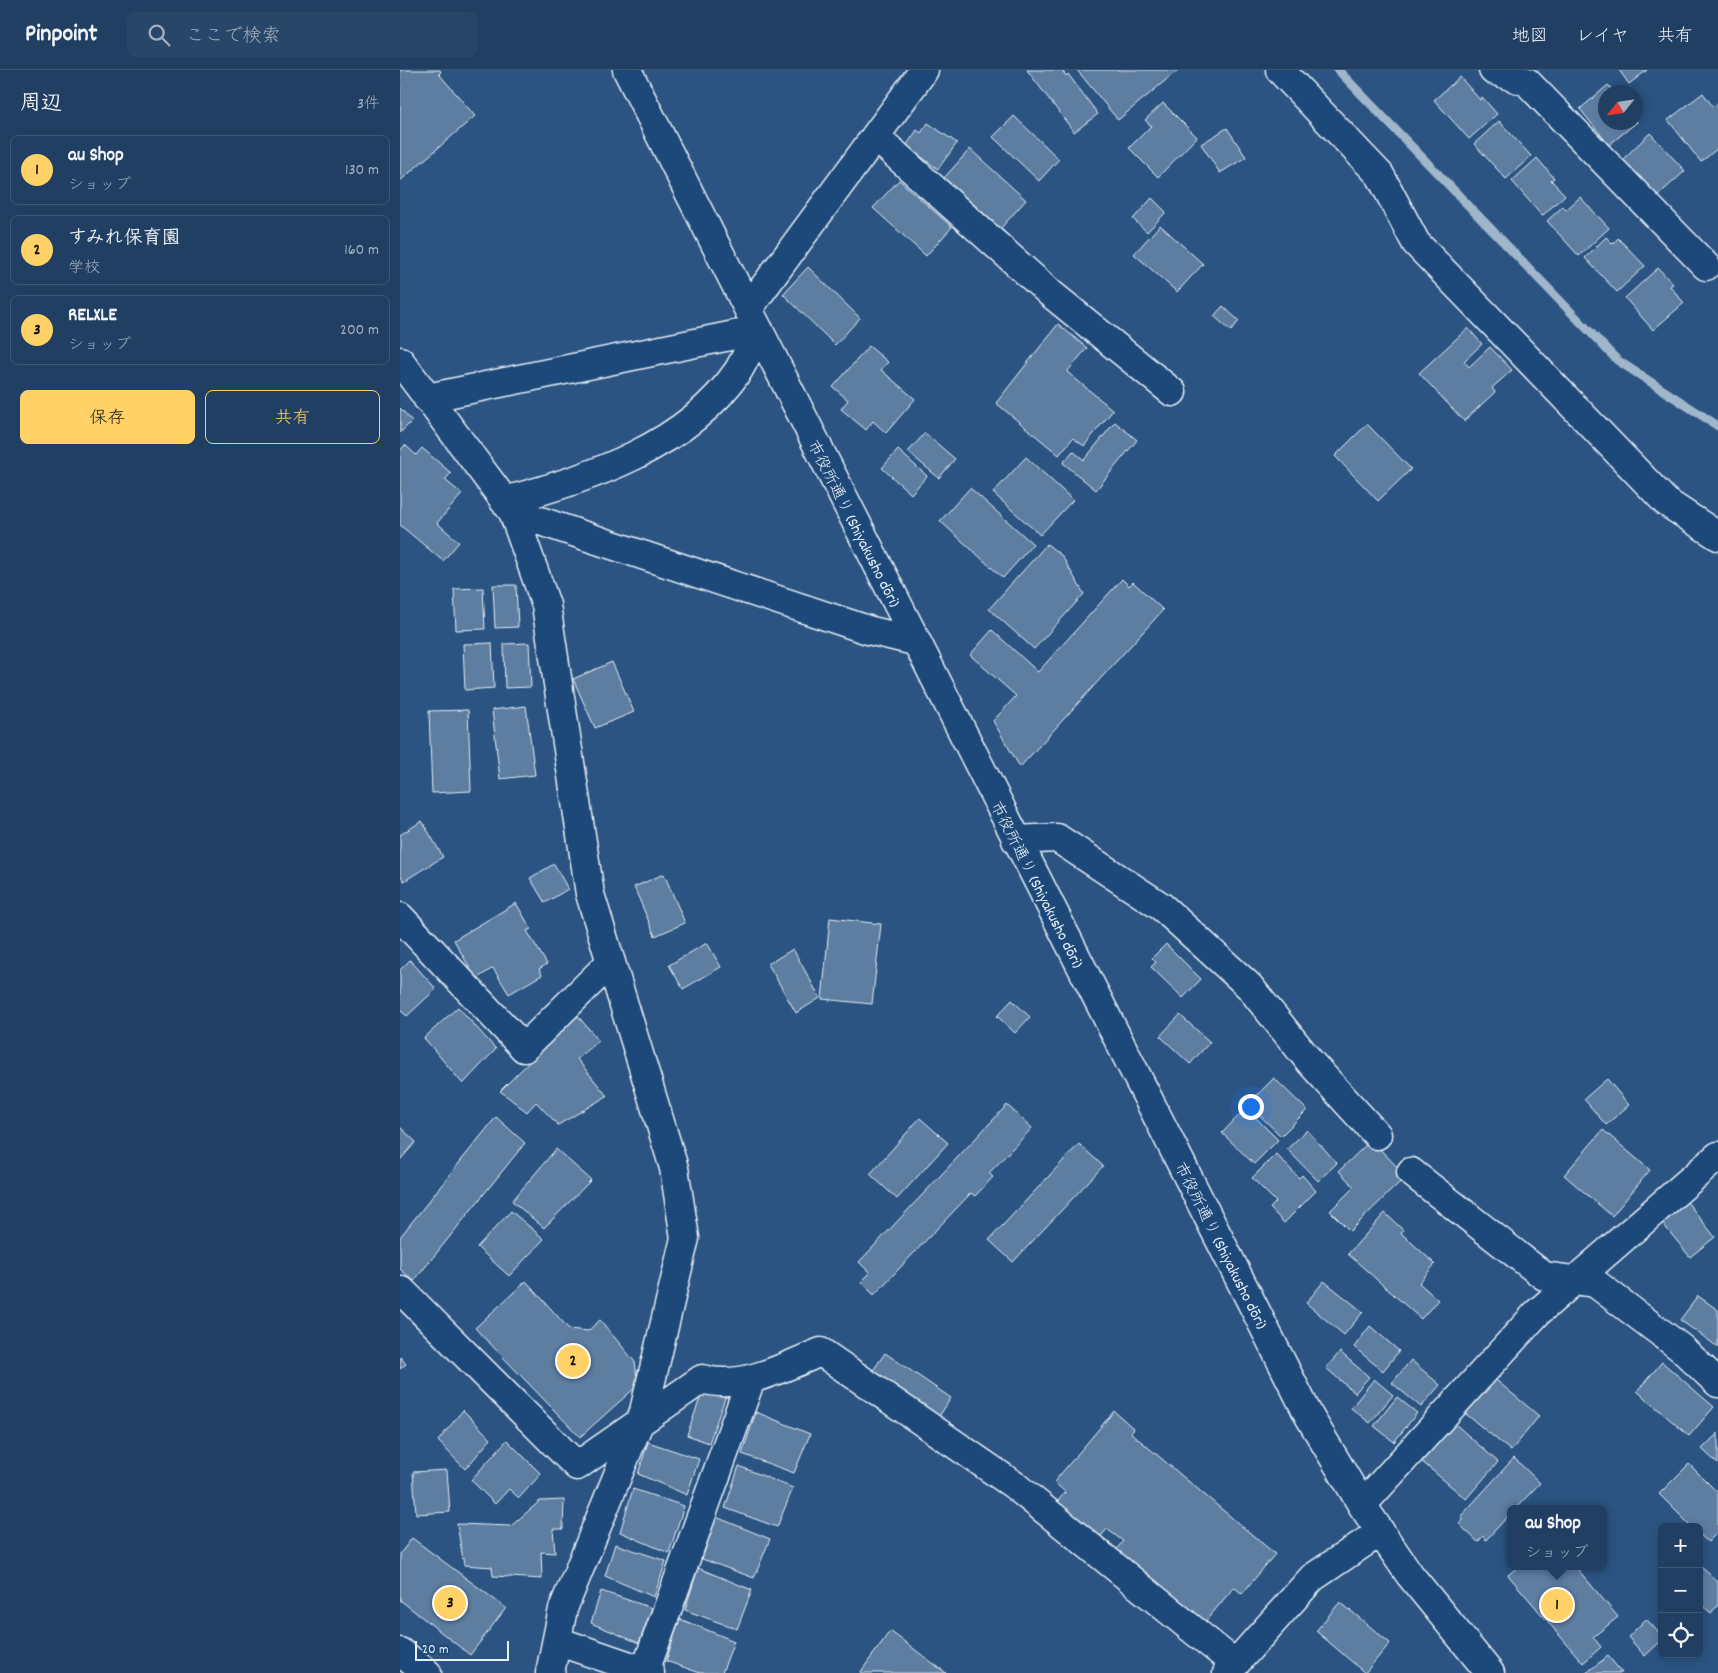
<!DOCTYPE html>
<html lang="ja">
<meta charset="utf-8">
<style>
body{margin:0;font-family:Dekko,"Klee One",sans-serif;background:#284668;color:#f1f3f6}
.controls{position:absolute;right:15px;bottom:15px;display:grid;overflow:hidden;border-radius:8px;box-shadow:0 2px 8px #0003}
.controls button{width:45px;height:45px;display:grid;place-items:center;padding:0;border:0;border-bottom:1px solid #3d5877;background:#203f62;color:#f1f3f6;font:25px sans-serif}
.compass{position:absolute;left:1198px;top:15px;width:45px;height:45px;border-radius:50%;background:#203f62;box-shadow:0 2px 8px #0003;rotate:240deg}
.scale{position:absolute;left:15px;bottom:12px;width:94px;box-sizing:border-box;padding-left:5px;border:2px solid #e8f1f8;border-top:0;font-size:14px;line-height:18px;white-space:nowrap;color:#e8f1f8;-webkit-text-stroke:4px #1f4a7a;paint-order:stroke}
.you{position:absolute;left:850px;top:1036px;width:18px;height:18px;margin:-12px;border:4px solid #fff;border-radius:50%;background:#1a73e8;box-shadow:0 0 0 8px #1a73e833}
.badge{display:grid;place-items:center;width:32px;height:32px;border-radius:50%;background:#ffd166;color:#111;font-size:16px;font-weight:700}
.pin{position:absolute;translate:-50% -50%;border:2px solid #fff;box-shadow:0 1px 5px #0006}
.popup{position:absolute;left:1107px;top:1435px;width:100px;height:65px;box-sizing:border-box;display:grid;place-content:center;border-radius:8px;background:#203f62;filter:drop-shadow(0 1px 4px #0005);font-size:16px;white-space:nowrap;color:#a2afbe}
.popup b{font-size:19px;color:#f1f3f6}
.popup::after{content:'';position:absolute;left:50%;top:100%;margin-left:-10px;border:10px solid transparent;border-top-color:#203f62}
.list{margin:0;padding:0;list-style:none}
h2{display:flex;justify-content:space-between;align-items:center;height:65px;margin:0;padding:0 20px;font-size:21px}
h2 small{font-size:16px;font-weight:400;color:#a2afbe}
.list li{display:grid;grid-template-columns:32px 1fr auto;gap:15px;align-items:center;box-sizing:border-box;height:70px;margin:0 10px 10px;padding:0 10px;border:1px solid #3d5877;border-radius:8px}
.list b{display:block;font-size:19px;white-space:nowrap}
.list p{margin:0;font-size:16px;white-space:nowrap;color:#a2afbe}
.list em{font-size:16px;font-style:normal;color:#a2afbe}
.actions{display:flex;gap:10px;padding:15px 20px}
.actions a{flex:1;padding:11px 0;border:1px solid #ffd166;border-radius:8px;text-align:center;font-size:18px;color:#ffd166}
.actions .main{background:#ffd166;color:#111}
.icon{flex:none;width:28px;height:28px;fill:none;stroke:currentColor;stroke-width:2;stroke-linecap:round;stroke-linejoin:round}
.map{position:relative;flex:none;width:1318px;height:1603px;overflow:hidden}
header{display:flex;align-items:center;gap:30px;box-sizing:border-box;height:70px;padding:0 25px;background:#203f62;border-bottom:1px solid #3d5877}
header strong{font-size:24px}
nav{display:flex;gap:28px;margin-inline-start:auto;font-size:18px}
.search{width:350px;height:45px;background:#284668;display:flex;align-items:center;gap:12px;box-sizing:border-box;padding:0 18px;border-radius:8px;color:#a2afbe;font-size:19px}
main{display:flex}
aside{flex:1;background:#203f62}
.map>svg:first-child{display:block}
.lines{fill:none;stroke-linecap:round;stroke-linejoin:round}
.stream{stroke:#a0b6cb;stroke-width:9}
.building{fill:#5d7da1;stroke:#e8f1f8}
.minor-casing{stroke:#e8f1f8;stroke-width:31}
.highway-casing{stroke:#e8f1f8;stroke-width:31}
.minor{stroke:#1f4a7a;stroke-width:28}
.highway{stroke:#1f4a7a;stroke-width:28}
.labels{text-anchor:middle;stroke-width:4;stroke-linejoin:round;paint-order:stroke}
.street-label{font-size:16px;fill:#e8f1f8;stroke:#1f4a7a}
</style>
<header>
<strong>Pinpoint</strong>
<div class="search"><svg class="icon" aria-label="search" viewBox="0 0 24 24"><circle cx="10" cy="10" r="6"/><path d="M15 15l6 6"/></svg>ここで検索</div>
<nav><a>地図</a><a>レイヤ</a><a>共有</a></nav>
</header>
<main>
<aside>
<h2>周辺<small>3件</small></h2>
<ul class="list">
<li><span class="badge">1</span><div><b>au Shop</b><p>ショップ</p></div><em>130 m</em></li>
<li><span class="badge">2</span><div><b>すみれ保育園</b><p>学校</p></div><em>160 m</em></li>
<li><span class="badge">3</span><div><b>RELXLE</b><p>ショップ</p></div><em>200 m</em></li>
</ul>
<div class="actions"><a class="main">保存</a><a>共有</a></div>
</aside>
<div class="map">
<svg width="1318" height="1603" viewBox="0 0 1318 1603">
<rect width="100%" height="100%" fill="#2b5482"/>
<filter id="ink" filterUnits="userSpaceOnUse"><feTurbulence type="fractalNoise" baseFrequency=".02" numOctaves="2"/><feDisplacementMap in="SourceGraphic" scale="10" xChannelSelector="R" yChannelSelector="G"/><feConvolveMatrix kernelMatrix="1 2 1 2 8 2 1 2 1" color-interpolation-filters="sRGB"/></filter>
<g filter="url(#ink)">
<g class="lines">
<path class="stream" d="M 938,0 L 1217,290 L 1318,356"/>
</g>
<path class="building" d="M 0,0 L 40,0 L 41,2 L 39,4 L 75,46 L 0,111 Z
M 627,0 L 662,0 L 666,6 L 668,4 L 698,44 L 674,62 Z
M 677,0 L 778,0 L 718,50 Z
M 1219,0 L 1247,0 L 1229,14 Z
M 1060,7 L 1080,30 L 1082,27 L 1097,44 L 1069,69 L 1034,30 Z
M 1208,15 L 1214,22 L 1206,22 L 1206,52 L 1236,52 L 1236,50 L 1237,52 L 1209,75 L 1180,39 Z
M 1303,23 L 1313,37 L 1318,33 L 1318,78 L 1301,92 L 1268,50 Z
M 763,33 L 797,67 L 758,107 L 729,78 L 751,56 L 745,50 Z
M 614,46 L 659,89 L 639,111 L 593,67 Z
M 1099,51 L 1131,86 L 1106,109 L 1074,74 Z
M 528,53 L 557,73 L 538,99 L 506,76 L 517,60 L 521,63 Z
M 827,58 L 846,87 L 820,103 L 801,74 Z
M 1250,63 L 1285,101 L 1255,128 L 1221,91 Z
M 570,79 L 626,130 L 600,159 L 544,108 Z
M 1137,88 L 1154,108 L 1151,110 L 1165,125 L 1142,146 L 1112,111 Z
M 499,110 L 552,157 L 526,186 L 473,138 Z
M 1180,127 L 1209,158 L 1179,186 L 1147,151 L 1163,136 L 1166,140 Z
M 752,128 L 766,142 L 747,162 L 733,149 Z
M 760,155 L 803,194 L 777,222 L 734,184 Z
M 1206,167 L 1213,174 L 1218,168 L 1245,196 L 1217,222 L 1185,188 Z
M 408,197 L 460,248 L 435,275 L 383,224 Z
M 1258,198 L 1273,214 L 1270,216 L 1284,233 L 1253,260 L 1225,228 Z
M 823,236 L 839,251 L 831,261 L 814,246 Z
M 658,254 L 687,278 L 667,302 L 713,340 L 684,376 L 673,368 L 659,385 L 596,333 Z
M 1068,258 L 1082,274 L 1064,291 L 1069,297 L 1090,277 L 1112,300 L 1092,318 L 1095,322 L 1064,351 L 1019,303 Z
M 469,276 L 488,292 L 481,300 L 515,329 L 486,363 L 473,351 L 466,360 L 441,339 L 448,330 L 433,317 Z
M 0,338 L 12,351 L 0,363 Z
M 715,352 L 737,370 L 696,420 L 663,393 L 673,381 L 684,390 Z
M 967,354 L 1011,399 L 978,431 L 935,386 Z
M 525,363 L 555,389 L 539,408 L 508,382 Z
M 5,375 L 16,385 L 22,378 L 51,403 L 45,410 L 62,424 L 37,453 L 59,472 L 43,491 L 0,455 L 0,381 Z
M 498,380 L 527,406 L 511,424 L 482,398 Z
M 626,387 L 673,430 L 640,465 L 593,423 Z
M 570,418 L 633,474 L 603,508 L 540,451 Z
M 647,474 L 662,486 L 684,524 L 634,579 L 589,539 Z
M 722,509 L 729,516 L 733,512 L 763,540 L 620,697 L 593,651 L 616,626 L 570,585 L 592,560 L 638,602 Z
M 93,515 L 116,515 L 118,557 L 95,558 Z
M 83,518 L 85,559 L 56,560 L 54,519 Z
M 92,573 L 94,618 L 65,620 L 63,574 Z
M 129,573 L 131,617 L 105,618 L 104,574 Z
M 212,592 L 234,642 L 195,658 L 173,609 Z
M 126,636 L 135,705 L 100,709 L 92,640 Z
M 68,640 L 71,721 L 32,723 L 29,641 Z
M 22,751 L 43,787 L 4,811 L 0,804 L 0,765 Z
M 154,794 L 168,819 L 145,833 L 130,808 Z
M 264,804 L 285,853 L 255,866 L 234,817 Z
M 116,833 L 131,859 L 127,861 L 147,894 L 139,899 L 142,905 L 109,924 L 93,898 L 76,909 L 54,870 Z
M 430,848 L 481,854 L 472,934 L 422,929 Z
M 307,873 L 321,897 L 283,919 L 269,895 Z
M 766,874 L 801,909 L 783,928 L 751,897 L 756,892 L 752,888 Z
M 393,879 L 420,928 L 396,943 L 368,894 Z
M 10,890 L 36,919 L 7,946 L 0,940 L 0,900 Z
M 612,930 L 630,947 L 615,963 L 597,946 Z
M 58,937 L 96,979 L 63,1014 L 24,968 Z
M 177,945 L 199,971 L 177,989 L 207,1026 L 158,1055 L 136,1032 L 127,1042 L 100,1021 Z
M 780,945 L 810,972 L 790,994 L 760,966 Z
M 874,1008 L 907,1040 L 881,1066 L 848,1034 Z
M 1207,1009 L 1229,1035 L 1206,1055 L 1184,1029 Z
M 607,1035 L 632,1058 L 589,1103 L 593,1107 L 575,1126 L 571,1123 L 474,1225 L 461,1212 L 470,1203 L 459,1192 Z
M 846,1038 L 878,1070 L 854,1094 L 822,1063 Z
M 96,1047 L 125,1073 L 14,1211 L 0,1199 L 0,1167 Z
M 520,1048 L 548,1073 L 497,1129 L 470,1104 Z
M 0,1057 L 16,1072 L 0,1090 Z
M 907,1060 L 937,1093 L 918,1111 L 887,1079 Z
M 1203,1060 L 1250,1100 L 1212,1146 L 1164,1105 Z
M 971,1070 L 1006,1106 L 950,1161 L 930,1141 L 954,1117 L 939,1101 Z
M 679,1074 L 703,1096 L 613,1192 L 589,1170 Z
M 156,1079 L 191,1110 L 144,1158 L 112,1131 Z
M 876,1084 L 899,1108 L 902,1105 L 916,1121 L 884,1153 L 870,1138 L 876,1132 L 852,1108 Z
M 1284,1128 L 1315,1167 L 1290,1187 L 1259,1149 Z
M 111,1141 L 144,1169 L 109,1206 L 77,1177 Z
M 985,1143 L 1003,1160 L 1001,1163 L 1035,1194 L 1019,1213 L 1038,1230 L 1021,1249 L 948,1184 Z
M 126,1211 L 169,1259 L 188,1261 L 200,1250 L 235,1292 L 238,1315 L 180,1367 L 75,1258 Z
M 924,1211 L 963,1242 L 944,1265 L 906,1233 Z
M 1298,1226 L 1318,1240 L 1318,1277 L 1280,1250 Z
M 970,1256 L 999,1281 L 983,1301 L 954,1277 Z
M 940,1282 L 969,1307 L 955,1323 L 926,1298 Z
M 485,1283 L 551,1328 L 538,1348 L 472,1302 Z
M 0,1287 L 6,1294 L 0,1299 Z
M 1011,1290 L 1040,1315 L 1021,1337 L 992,1313 Z
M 1262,1292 L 1314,1337 L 1289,1366 L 1237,1321 Z
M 1090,1305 L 1139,1346 L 1111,1381 L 1061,1340 Z
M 974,1309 L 993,1325 L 970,1353 L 951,1338 Z
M 303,1320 L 325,1328 L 309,1373 L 287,1365 Z
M 997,1327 L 1017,1343 L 994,1372 L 974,1356 Z
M 63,1340 L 91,1369 L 65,1399 L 38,1371 Z
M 714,1341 L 734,1359 L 731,1363 L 875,1484 L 842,1524 L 834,1517 L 800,1558 L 712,1485 L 723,1471 L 707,1459 L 697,1471 L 655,1435 L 665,1422 L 654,1412 Z
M 356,1342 L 410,1364 L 394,1403 L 342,1384 Z
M 1053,1352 L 1098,1392 L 1066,1429 L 1020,1390 Z
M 1318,1363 L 1318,1394 L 1302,1379 Z
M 107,1370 L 141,1404 L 119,1428 L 109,1419 L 95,1434 L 71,1410 Z
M 248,1372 L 299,1389 L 287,1425 L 238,1404 Z
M 1114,1388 L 1140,1413 L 1115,1439 L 1111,1439 L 1111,1443 L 1086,1470 L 1083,1466 L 1078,1472 L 1059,1454 L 1064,1449 L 1061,1446 Z
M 1289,1394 L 1318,1423 L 1318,1462 L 1308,1472 L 1299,1464 L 1299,1457 L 1292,1457 L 1259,1424 Z
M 339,1396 L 393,1418 L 377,1457 L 325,1438 Z
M 47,1400 L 50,1442 L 16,1444 L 13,1402 Z
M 233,1419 L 284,1436 L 269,1483 L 220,1462 Z
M 164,1430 L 163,1459 L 153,1459 L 155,1483 L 141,1482 L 142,1509 L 93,1506 L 92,1497 L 64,1495 L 57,1454 L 111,1456 L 140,1431 Z
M 316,1447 L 370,1469 L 354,1508 L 302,1489 Z
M 12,1468 L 106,1538 L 70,1585 L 0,1530 L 0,1484 Z
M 215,1474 L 266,1491 L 254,1527 L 205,1506 Z
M 1119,1496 L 1175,1496 L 1218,1547 L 1193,1567 L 1201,1577 L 1183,1593 L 1108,1505 Z
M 1300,1496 L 1318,1512 L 1318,1535 L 1311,1543 L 1299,1532 Z
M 298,1498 L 352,1520 L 337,1559 L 285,1540 Z
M 201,1521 L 252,1538 L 239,1573 L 191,1553 Z
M 940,1532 L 990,1573 L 965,1603 L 916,1561 Z
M 280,1549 L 334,1571 L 322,1603 L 300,1603 L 266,1591 Z
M 1246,1549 L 1262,1566 L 1262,1570 L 1245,1586 L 1228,1567 Z
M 490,1561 L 546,1603 L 460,1603 Z
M 1208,1586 L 1222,1603 L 1186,1603 Z"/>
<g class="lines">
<g class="minor-casing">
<path id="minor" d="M 227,0 L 909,1346 L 962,1435 L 1010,1505 L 1090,1603
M 880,0 L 980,105 L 1016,173 L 1266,432 L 1318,466
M 1093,0 L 1127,12 L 1306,196
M 476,67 L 650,223 L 772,322
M 348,239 L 524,0
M 0,291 L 113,442 L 146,535 L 190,824 L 274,1098 L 285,1168 L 244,1341 L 163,1539 L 150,1603
M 27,328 L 359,260
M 104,431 C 189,409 287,376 338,301 C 346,288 352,273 359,260
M 113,442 L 468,560 L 514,571
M 616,770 L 657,768 L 762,837 L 849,916 L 911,993 L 977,1065
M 0,847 L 124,978 L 211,892
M 1011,1102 L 1144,1206 L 1195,1213 L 1281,1278 L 1318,1313
M 2,1221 L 177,1396 L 302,1309 C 342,1321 385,1296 421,1282 L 614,1415 L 834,1593
M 962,1435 L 1137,1243 L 1318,1086
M 157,1571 L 250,1603
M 245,1601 L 351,1309
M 827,1603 L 912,1508 L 980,1462"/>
</g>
<g class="highway-casing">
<path id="highway" d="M 0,1582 L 27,1603"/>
</g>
<use href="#minor" class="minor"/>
<use href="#highway" class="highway"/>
</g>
</g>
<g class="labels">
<g class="street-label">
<text transform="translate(455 453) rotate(63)" y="6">市役所通り (Shiyakusho dōri)</text>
<text transform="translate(638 814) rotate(63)" y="6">市役所通り (Shiyakusho dōri)</text>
<text transform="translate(822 1175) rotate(63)" y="6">市役所通り (Shiyakusho dōri)</text>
</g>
</g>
</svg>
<div class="controls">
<button>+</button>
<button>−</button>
<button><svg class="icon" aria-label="locate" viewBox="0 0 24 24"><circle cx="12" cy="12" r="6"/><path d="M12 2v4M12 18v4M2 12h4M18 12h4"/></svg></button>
</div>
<svg class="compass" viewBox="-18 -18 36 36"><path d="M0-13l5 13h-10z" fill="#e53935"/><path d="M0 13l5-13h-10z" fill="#a2afbe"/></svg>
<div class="scale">20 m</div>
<div class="you"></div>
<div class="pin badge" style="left:1157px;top:1535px">1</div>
<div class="popup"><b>au Shop</b>ショップ</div>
<div class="pin badge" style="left:173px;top:1291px">2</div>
<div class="pin badge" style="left:50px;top:1533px">3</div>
</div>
</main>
